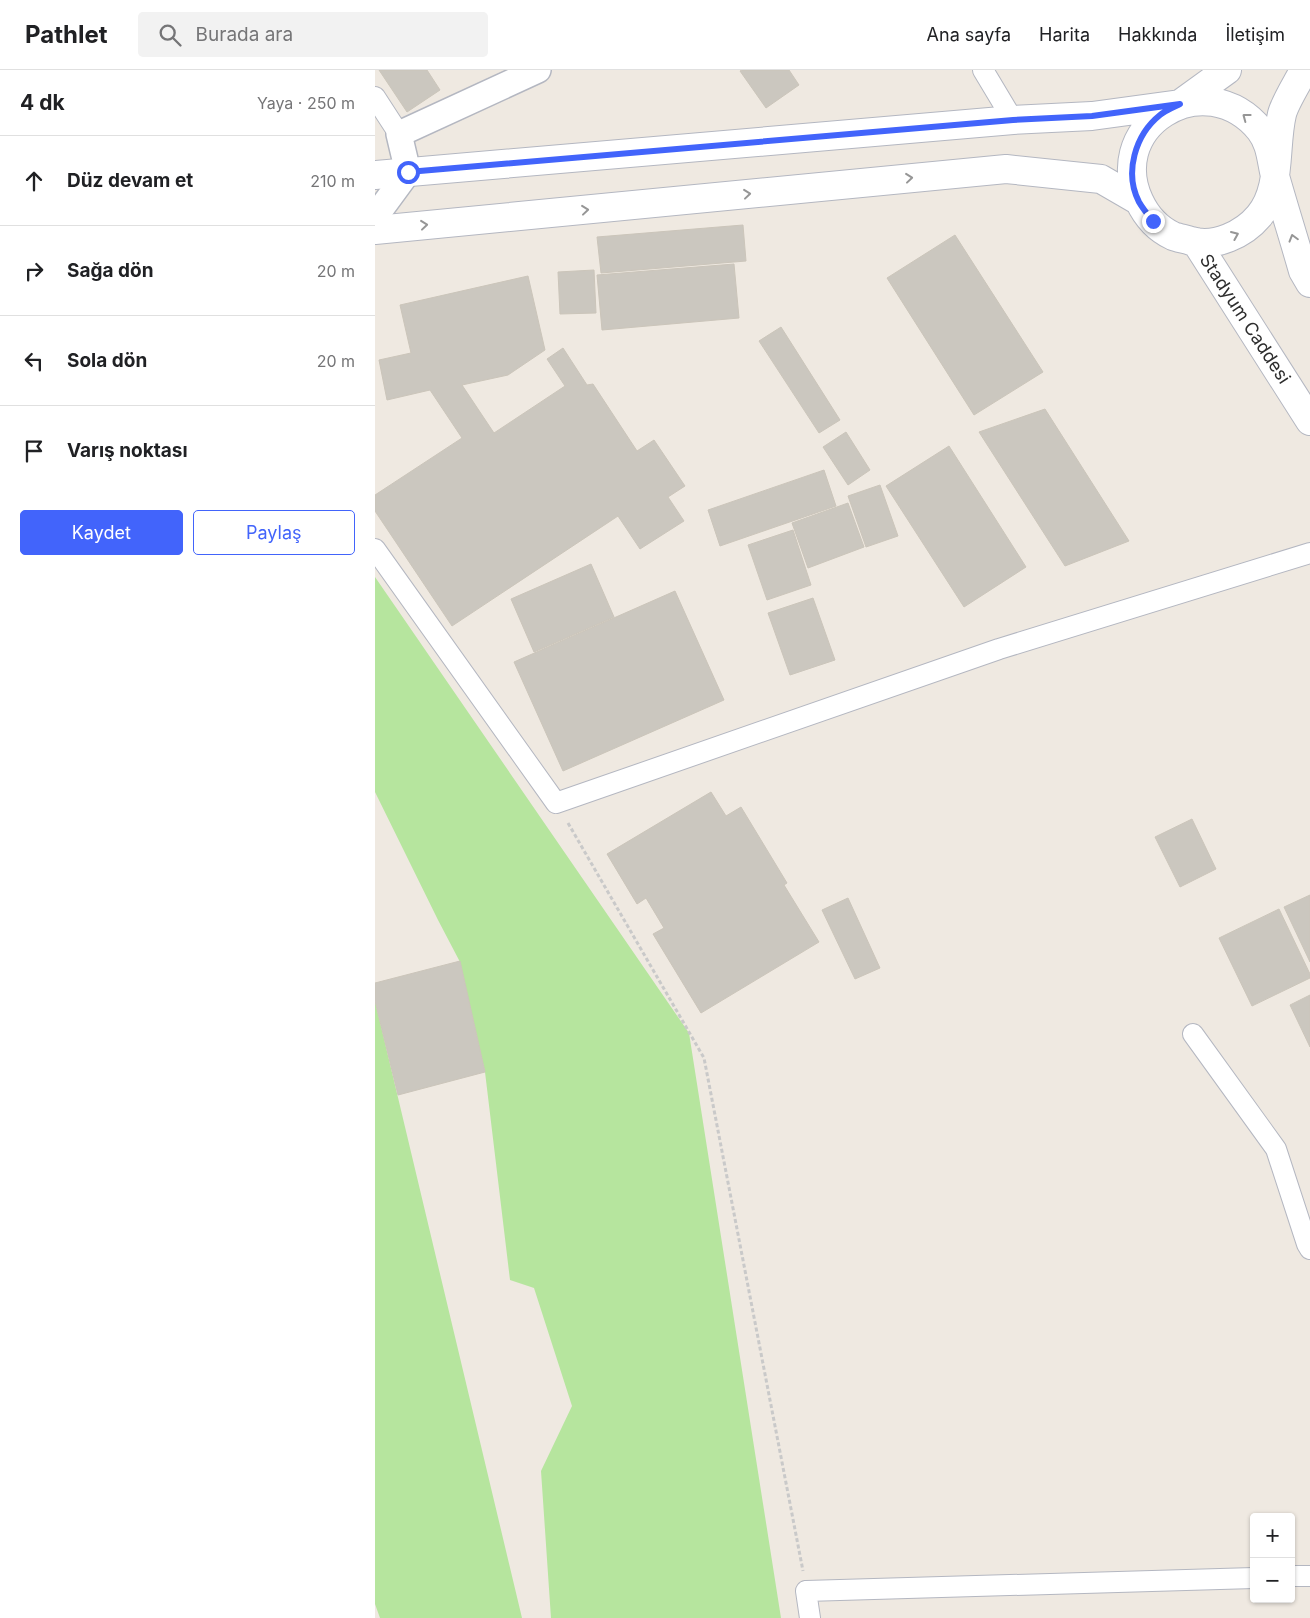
<!DOCTYPE html>
<html lang="tr">
<meta charset="utf-8">
<style>
body{margin:0;font-family:Inter,sans-serif;background:#f2f2f2;color:#202124}
.controls{position:absolute;right:15px;bottom:15px;display:grid;overflow:hidden;border-radius:5px;box-shadow:0 1px 4px #0004}
.controls button{width:45px;height:45px;display:grid;place-items:center;padding:0;border:0;border-bottom:1px solid #e0e0e0;background:#fff;color:#202124;font:25px sans-serif}
.stop{position:absolute;width:15px;height:15px;margin:-11px;border:4px solid #4264fb;border-radius:50%;background:#fff}
.stop.end{background:#4264fb;border-color:#fff;box-shadow:0 1px 5px #0008}
.list{margin:0;padding:0;list-style:none}
h2{display:flex;justify-content:space-between;align-items:center;height:65px;margin:0;padding:0 20px;font-size:21px}
h2 small{font-size:16px;font-weight:400;color:#757577}
.list li{display:grid;grid-template-columns:32px 1fr auto;gap:15px;align-items:center;box-sizing:border-box;height:90px;padding:0 20px;border-top:1px solid #e0e0e0}
.list b{display:block;font-size:19px;white-space:nowrap}
.list em{font-size:16px;font-style:normal;color:#757577}
.actions{display:flex;gap:10px;padding:15px 20px}
.actions a{flex:1;padding:11px 0;border:1px solid #4264fb;border-radius:5px;text-align:center;font-size:18px;color:#4264fb}
.actions .main{background:#4264fb;color:#fff}
.icon{flex:none;width:28px;height:28px;fill:none;stroke:currentColor;stroke-width:2;stroke-linecap:round;stroke-linejoin:round}
.map{position:relative;flex:none;width:935px;height:1548px;overflow:hidden}
header{display:flex;align-items:center;gap:30px;box-sizing:border-box;height:70px;padding:0 25px;background:#fff;border-bottom:1px solid #e0e0e0}
header strong{font-size:24px}
nav{display:flex;gap:28px;margin-inline-start:auto;font-size:18px}
.search{width:350px;height:45px;background:#f2f2f2;display:flex;align-items:center;gap:12px;box-sizing:border-box;padding:0 18px;border-radius:5px;color:#757577;font-size:19px}
main{display:flex}
aside{flex:1;background:#fff}
.map>svg:first-child{display:block}
.green{fill:#b6e59e}
.building{fill:#cbc7bf;stroke:#cbc5ba}
.lines{fill:none;stroke-linecap:round;stroke-linejoin:round}
.minor-casing{stroke:#b4b7c1;stroke-width:22}
.tertiary-casing{stroke:#b4b7c1;stroke-width:28}
.secondary-casing{stroke:#b4b7c1;stroke-width:30}
.path{stroke:#c9c9c9;stroke-width:3;stroke-dasharray:4 2.5;stroke-linecap:butt}
.minor{stroke:#fff;stroke-width:20}
.tertiary{stroke:#fff;stroke-width:25}
.secondary{stroke:#fff;stroke-width:28}
.oneway{stroke:#969696}
.route{stroke:#4264fb;stroke-width:6}
.labels{text-anchor:middle;stroke-width:4;stroke-linejoin:round;paint-order:stroke}
.street-label{font-size:18px;fill:#2e2e2e;stroke:#fff}
</style>
<header>
<strong>Pathlet</strong>
<div class="search"><svg class="icon" aria-label="search" viewBox="0 0 24 24"><circle cx="10" cy="10" r="6"/><path d="M15 15l6 6"/></svg>Burada ara</div>
<nav><a>Ana sayfa</a><a>Harita</a><a>Hakkında</a><a>İletişim</a></nav>
</header>
<main>
<aside>
<h2>4 dk<small>Yaya · 250 m</small></h2>
<ul class="list">
<li><svg class="icon" aria-label="ahead" viewBox="0 0 24 24"><path d="M12 20V5M6 11l6-6 6 6"/></svg><div><b>Düz devam et</b></div><em>210 m</em></li>
<li><svg class="icon" aria-label="right" viewBox="0 0 24 24"><path d="M7 20v-9h11M14 6l5 5-5 5"/></svg><div><b>Sağa dön</b></div><em>20 m</em></li>
<li><svg class="icon" aria-label="left" viewBox="0 0 24 24"><path d="M17 20v-9H6M10 6l-5 5 5 5"/></svg><div><b>Sola dön</b></div><em>20 m</em></li>
<li><svg class="icon" aria-label="arrive" viewBox="0 0 24 24"><path d="M6 21V4h12l-3 4 3 4H6"/></svg><div><b>Varış noktası</b></div></li>
</ul>
<div class="actions"><a class="main">Kaydet</a><a>Paylaş</a></div>
</aside>
<div class="map">
<svg width="935" height="1548" viewBox="0 0 935 1548">
<rect width="100%" height="100%" fill="#efe9e1"/>
<path class="green" d="M 0,507 L 314,963 L 406,1548 L 176,1548 L 166,1401 L 197,1336 L 159,1218 L 135,1210 L 110,1002 L 85,892 L 63,850 L 0,722 Z
M 0,931 L 147,1548 L 5,1548 L 0,1534 Z"/>
<path class="building" d="M 4,0 L 52,0 L 65,20 L 32,42 Z
M 367,0 L 414,0 L 424,15 L 391,38 L 365,1 Z
M 368,155 L 371,191 L 226,203 L 222,167 Z
M 580,165 L 668,302 L 599,345 L 512,208 Z
M 359,194 L 364,248 L 227,260 L 222,205 Z
M 219,200 L 221,243 L 185,244 L 183,202 Z
M 153,206 L 170,280 L 133,305 L 87,315 L 119,363 L 190,316 L 172,289 L 188,278 L 212,315 L 218,314 L 262,381 L 279,370 L 310,416 L 293,427 L 309,451 L 265,479 L 243,446 L 77,556 L 0,441 L 0,425 L 87,368 L 55,320 L 12,330 L 4,290 L 36,283 L 25,235 Z
M 406,257 L 465,350 L 444,363 L 384,271 Z
M 670,339 L 754,471 L 690,496 L 604,362 Z
M 471,362 L 495,400 L 473,415 L 448,377 Z
M 574,376 L 651,497 L 589,537 L 511,416 Z
M 449,400 L 461,436 L 345,476 L 333,440 Z
M 505,415 L 523,466 L 491,477 L 473,426 Z
M 473,433 L 489,477 L 433,498 L 417,453 Z
M 418,460 L 436,515 L 392,530 L 373,475 Z
M 216,494 L 239,547 L 159,582 L 136,529 Z
M 300,521 L 349,630 L 188,701 L 139,592 Z
M 438,528 L 460,590 L 415,605 L 393,543 Z
M 336,722 L 351,746 L 366,737 L 412,813 L 409,815 L 444,872 L 326,943 L 278,864 L 289,858 L 271,828 L 262,834 L 232,784 Z
M 817,749 L 841,799 L 805,817 L 780,767 Z
M 935,825 L 935,892 L 909,837 Z
M 473,828 L 505,898 L 480,909 L 447,840 Z
M 904,839 L 935,904 L 935,908 L 877,936 L 844,868 Z
M 85,891 L 110,1002 L 23,1025 L 0,931 L 0,913 Z
M 935,925 L 935,977 L 915,935 Z"/>
<g class="lines">
<g class="minor-casing">
<path id="minor" d="M 608,0 L 638,50
M 0,27 L 24,64
M 0,479 L 181,733 L 624,579 L 935,483
M 818,964 L 901,1079 L 932,1174 L 935,1179
M 916,1506 L 935,1506
M 435,1548 L 431,1521 L 879,1508"/>
</g>
<g class="tertiary-casing">
<path id="tertiary" d="M 0,147 L 33,102 L 24,64 L 163,0"/>
</g>
<g class="secondary-casing">
<path id="secondary" d="M 929,0 C 923,12 910,32 907,44 C 899,77 907,119 884,146 C 869,164 840,178 816,171 C 810,169 803,168 798,166 C 768,152 751,114 759,83 C 768,49 804,27 838,32 C 856,35 873,45 885,60 C 896,74 896,90 900,106 C 909,138 919,169 928,201 L 935,213
M 0,105 L 638,50 L 717,46 L 805,34 L 852,0
M 0,160 L 631,99 L 726,109 L 764,131
M 821,172 L 935,351"/>
</g>
<path class="path" d="M 193,753 L 329,988 L 428,1501"/>
<use href="#minor" class="minor"/>
<use href="#tertiary" class="tertiary"/>
<use href="#secondary" class="secondary"/>
</g>
<defs><path id="oneway-chevron" d="M-2-3.5L2.5 0L-2 3.5" fill="none" stroke-width="1.6" stroke-linecap="round" stroke-linejoin="round" transform="scale(1.25)"/></defs>
<g class="oneway">
<use href="#oneway-chevron" transform="translate(871 47) rotate(-143)"/>
<use href="#oneway-chevron" transform="translate(534 108) rotate(-6)"/>
<use href="#oneway-chevron" transform="translate(372 124) rotate(-6)"/>
<use href="#oneway-chevron" transform="translate(210 140) rotate(-6)"/>
<use href="#oneway-chevron" transform="translate(49 155) rotate(-6)"/>
<use href="#oneway-chevron" transform="translate(860 165) rotate(-23)"/>
<use href="#oneway-chevron" transform="translate(918 168) rotate(-106)"/>
</g>
<g class="lines">
<path class="route" d="M 33,102 L 638,50 L 717,46 L 805,34 C 799,37 791,40 785,45 C 760,65 749,103 764,132 C 768,139 773,145 778,151"/>
</g>
<g class="labels">
<g class="street-label">
<text transform="translate(870 249) rotate(57)" y="6">Stadyum Caddesi</text>
</g>
</g>
</svg>
<div class="controls">
<button>+</button>
<button>−</button>
</div>
<div class="stop" style="left:33px;top:102px"></div>
<div class="stop end" style="left:778px;top:151px"></div>
</div>
</main>
